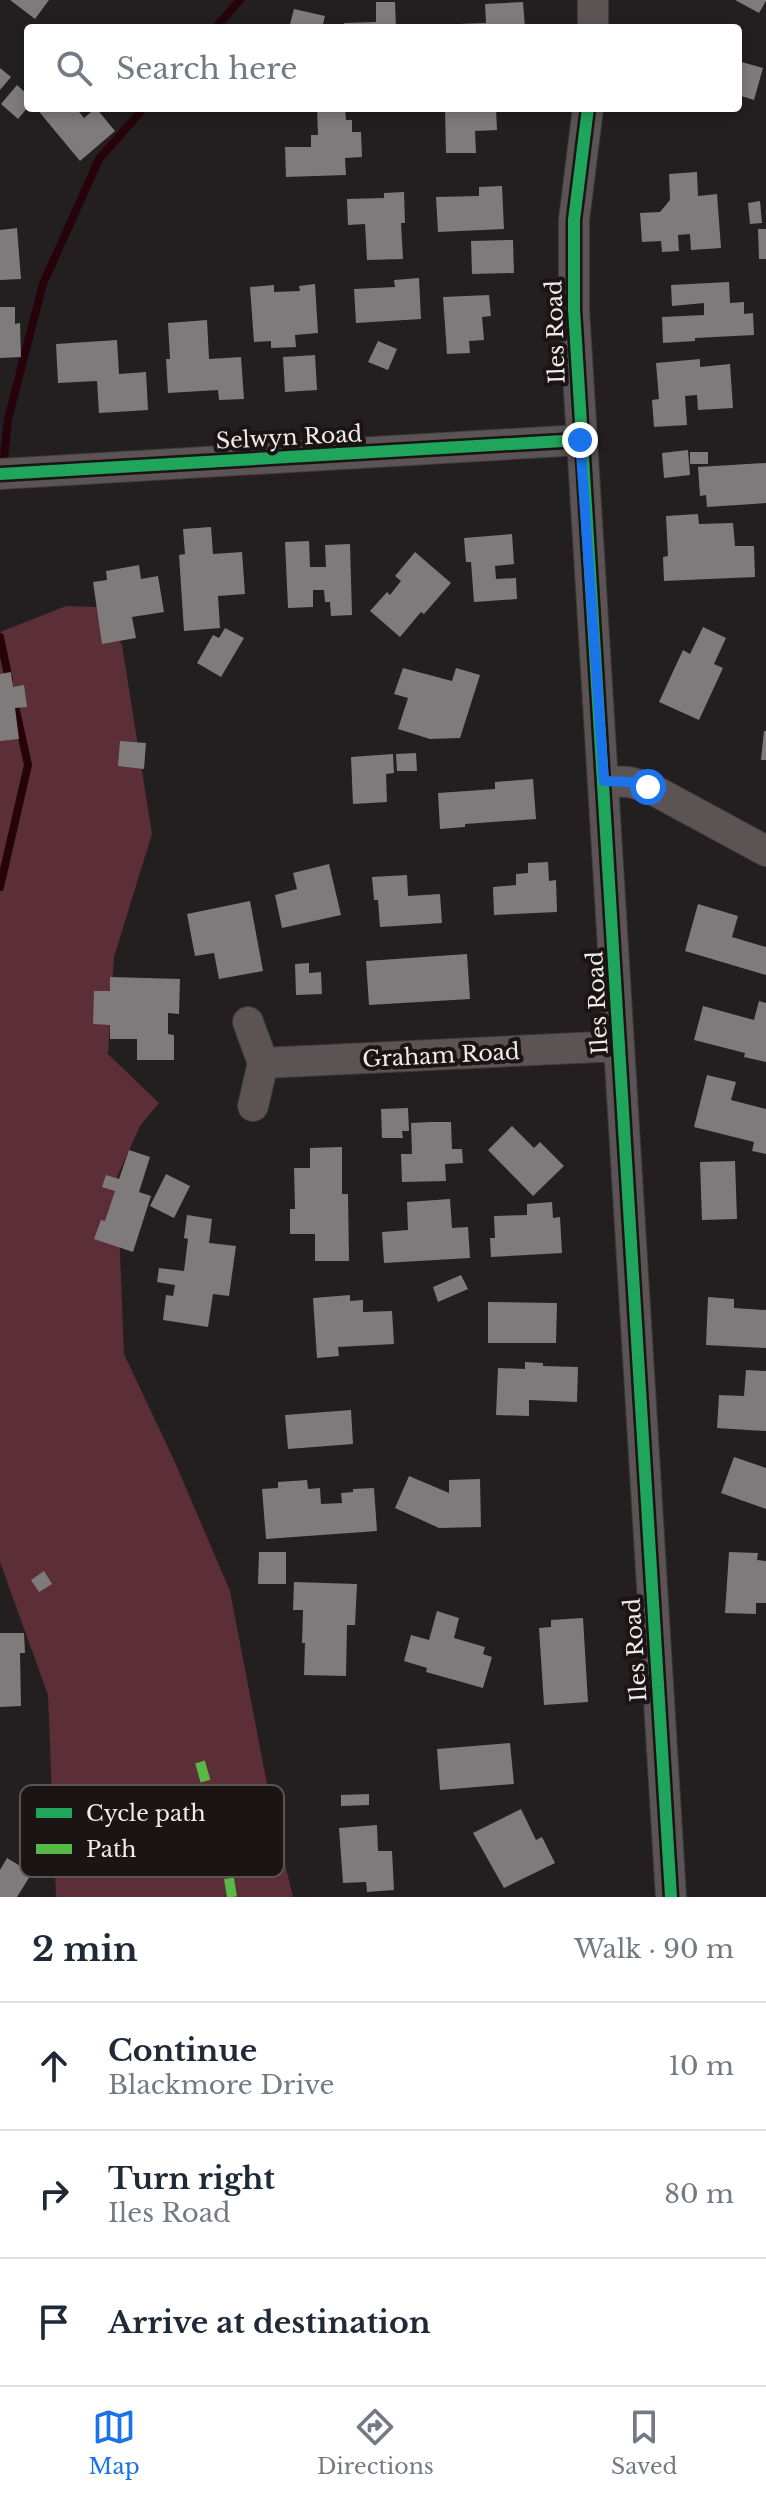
<!DOCTYPE html>
<meta charset="utf-8">
<style>
body{margin:0;font-family:"Libre Baskerville",serif;background:#f6f6f7;color:#1f2937}
.stop{position:absolute;width:24px;height:24px;margin:-18px;border:6px solid #1a73e8;border-radius:50%;background:#fff}
.stop.end{background:#1a73e8;border-color:#fff;box-shadow:0 2px 8px #0008}
.list{margin:0;padding:0;list-style:none}
h2{display:flex;justify-content:space-between;align-items:center;height:104px;margin:0;padding:0 32px;font-size:34px}
h2 small{font-size:26px;font-weight:400;color:#747a83}
.list li{display:grid;grid-template-columns:52px 1fr auto;gap:24px;align-items:center;box-sizing:border-box;height:128px;padding:0 32px;border-top:2px solid #e0e1e3}
.list b{display:block;font-size:30px;white-space:nowrap}
.list p{margin:0;font-size:26px;white-space:nowrap;color:#747a83}
.list em{font-size:26px;font-style:normal;color:#747a83}
.icon{flex:none;width:44px;height:44px;fill:none;stroke:currentColor;stroke-width:2;stroke-linecap:round;stroke-linejoin:round}
.map{position:relative;flex:none;width:766px;height:1897px;overflow:hidden}
.search{position:absolute;background:#fff;box-shadow:0 4px 12px #0003;left:24px;right:24px;top:24px;height:88px;display:flex;align-items:center;gap:20px;box-sizing:border-box;padding:0 28px;border-radius:8px;color:#747a83;font-size:30px}
.sheet{height:488px;background:#fff}
nav{display:flex;justify-content:space-around;align-items:center;box-sizing:border-box;height:112px;border-top:2px solid #e0e1e3;background:#fff;font-size:22px;color:#747a83}
nav a{display:grid;justify-items:center;gap:4px}
nav .on{color:#1a73e8}
.map>svg:first-child{display:block}
.green{fill:#5b2e38}
.lines{fill:none;stroke-linecap:round;stroke-linejoin:round}
.stream{stroke:#26030a;stroke-width:8}
.building{fill:#7f7b7c}
.minor-casing{stroke:#3f3b3c;stroke-width:32}
.minor{stroke:#5c5355;stroke-width:30}
.quiet{stroke:#58b947;stroke-width:10;stroke-dasharray:20 10;stroke-linecap:butt}
.cycleway-casing{stroke:#1a1415;stroke-width:17}
.cycleway{stroke:#20a55d;stroke-width:12}
.route{stroke:#1a73e8;stroke-width:10}
.labels{text-anchor:middle;stroke-width:8;stroke-linejoin:round;paint-order:stroke}
.street-label{font-size:22px;fill:#efeaeb;stroke:#1a1415}
.key{fill:#1a1415;stroke:#5a5455;stroke-width:2}
.key-label{font-size:22px;fill:#efeaeb}
</style>
<div class="map">
<svg width="766" height="1897" viewBox="0 0 766 1897">
<rect width="100%" height="100%" fill="#231e1f"/>
<path class="green" d="M 66,606 L 97,607 L 122,645 L 152,834 L 114,957 L 108,1054 L 159,1103 L 140,1126 L 117,1177 L 124,1354 L 174,1460 L 230,1591 L 272,1810 L 293,1897 L 56,1897 L 48,1695 L 0,1562 L 0,632 Z"/>
<g class="lines">
<path class="stream" d="M 215,28 L 240,0
M 3,467 L 8,419 L 43,284 L 99,159 L 144,108
M 0,637 L 9,680
M 0,887 L 28,765 L 14,701"/>
</g>
<path class="building" d="M 10,0 L 49,0 L 35,19 Z
M 735,0 L 766,0 L 766,1 L 759,13 Z
M 376,2 L 395,2 L 396,28 L 344,28 L 344,23 L 376,22 Z
M 523,2 L 525,28 L 458,28 L 458,24 L 486,23 L 485,4 Z
M 294,9 L 325,16 L 322,28 L 289,28 Z
M 738,61 L 763,68 L 754,100 L 738,95 Z
M 0,68 L 11,77 L 0,90 Z
M 17,85 L 28,95 L 28,107 L 18,119 L 1,104 Z
M 36,108 L 76,108 L 84,118 L 96,108 L 115,131 L 80,161 Z
M 317,108 L 345,108 L 346,120 L 352,120 L 352,132 L 361,132 L 362,157 L 345,158 L 346,175 L 286,177 L 285,147 L 311,147 L 311,135 L 318,135 Z
M 445,108 L 496,108 L 497,130 L 475,131 L 476,153 L 446,153 Z
M 697,172 L 698,196 L 717,194 L 721,248 L 691,250 L 690,234 L 678,235 L 679,251 L 662,252 L 661,241 L 642,242 L 640,213 L 660,212 L 670,200 L 669,174 Z
M 502,186 L 504,229 L 438,232 L 436,197 L 479,196 L 479,187 Z
M 404,192 L 405,223 L 401,223 L 403,259 L 367,260 L 365,224 L 348,225 L 347,199 L 384,198 L 384,193 Z
M 760,201 L 762,223 L 750,224 L 748,203 Z
M 17,228 L 21,279 L 0,280 L 0,230 Z
M 758,229 L 766,229 L 766,259 L 759,259 Z
M 513,240 L 514,273 L 472,274 L 471,241 Z
M 419,278 L 421,319 L 356,323 L 354,289 L 395,287 L 394,280 Z
M 729,282 L 730,303 L 744,302 L 744,314 L 753,313 L 754,335 L 695,338 L 695,341 L 663,343 L 662,317 L 704,315 L 704,303 L 672,306 L 671,285 Z
M 315,284 L 318,333 L 295,335 L 296,347 L 271,348 L 271,341 L 254,342 L 250,287 L 274,285 L 274,292 L 300,291 L 299,286 Z
M 489,295 L 491,316 L 482,317 L 484,340 L 469,341 L 470,353 L 447,354 L 443,297 Z
M 0,307 L 15,307 L 15,324 L 20,323 L 21,357 L 0,358 Z
M 207,320 L 209,359 L 241,357 L 244,399 L 219,400 L 218,390 L 168,393 L 166,359 L 170,359 L 168,323 Z
M 117,340 L 119,374 L 146,372 L 148,410 L 99,413 L 97,381 L 58,383 L 56,344 Z
M 378,341 L 397,349 L 388,370 L 368,362 Z
M 315,355 L 317,390 L 285,392 L 283,357 Z
M 700,359 L 700,367 L 730,364 L 733,408 L 698,410 L 697,395 L 685,396 L 687,425 L 654,427 L 652,400 L 659,399 L 656,363 Z
M 688,450 L 690,475 L 664,478 L 662,453 Z
M 690,452 L 708,452 L 708,464 L 690,464 Z
M 766,463 L 766,503 L 707,507 L 706,495 L 700,496 L 698,467 Z
M 698,514 L 699,524 L 733,523 L 735,546 L 754,546 L 755,577 L 664,581 L 663,557 L 668,556 L 666,516 Z
M 211,527 L 213,554 L 242,552 L 245,594 L 218,596 L 220,628 L 184,631 L 179,555 L 185,554 L 183,529 Z
M 512,534 L 514,564 L 495,566 L 496,579 L 516,578 L 517,599 L 474,602 L 471,562 L 466,562 L 464,538 Z
M 309,541 L 310,567 L 326,567 L 325,545 L 350,544 L 352,615 L 331,616 L 330,602 L 325,602 L 324,590 L 313,590 L 313,607 L 288,608 L 285,542 Z
M 415,552 L 451,583 L 424,614 L 421,612 L 400,637 L 370,611 L 387,592 L 390,595 L 401,581 L 395,576 Z
M 139,565 L 141,579 L 158,576 L 164,612 L 132,617 L 136,638 L 102,644 L 93,582 L 107,580 L 106,571 Z
M 703,627 L 726,638 L 714,664 L 723,668 L 699,720 L 659,702 L 683,650 L 690,654 Z
M 225,628 L 244,638 L 221,677 L 197,663 L 213,635 L 219,638 Z
M 403,668 L 452,681 L 456,668 L 480,675 L 460,738 L 430,739 L 398,729 L 408,698 L 394,694 Z
M 11,672 L 13,687 L 24,685 L 27,707 L 15,708 L 19,739 L 0,741 L 0,674 Z
M 764,731 L 766,731 L 766,760 L 761,760 Z
M 120,741 L 146,743 L 144,769 L 118,766 Z
M 416,753 L 417,771 L 397,771 L 396,754 Z
M 393,754 L 394,773 L 386,774 L 387,802 L 353,804 L 351,757 Z
M 533,779 L 536,819 L 465,824 L 465,827 L 440,829 L 438,793 L 495,789 L 495,782 Z
M 548,862 L 549,881 L 556,880 L 557,912 L 494,915 L 493,887 L 516,885 L 516,874 L 528,873 L 528,863 Z
M 329,864 L 341,915 L 282,928 L 275,895 L 297,889 L 293,873 Z
M 407,875 L 408,896 L 440,894 L 442,923 L 380,927 L 378,900 L 374,900 L 372,877 Z
M 250,901 L 263,971 L 219,979 L 214,953 L 195,956 L 187,914 Z
M 698,904 L 738,916 L 732,937 L 766,947 L 766,975 L 685,951 Z
M 467,954 L 470,999 L 369,1005 L 366,961 Z
M 309,963 L 309,973 L 321,972 L 322,994 L 296,995 L 295,964 Z
M 110,977 L 180,979 L 179,1014 L 168,1013 L 168,1034 L 174,1035 L 174,1060 L 137,1060 L 137,1039 L 110,1039 L 110,1025 L 93,1024 L 94,991 L 110,991 Z
M 759,1001 L 766,1003 L 766,1062 L 744,1057 L 745,1053 L 694,1040 L 703,1006 L 754,1020 Z
M 707,1075 L 736,1082 L 731,1100 L 766,1109 L 766,1154 L 752,1151 L 754,1142 L 694,1127 Z
M 408,1108 L 409,1131 L 402,1131 L 403,1138 L 382,1138 L 381,1109 Z
M 431,1122 L 451,1122 L 452,1149 L 462,1149 L 463,1163 L 445,1164 L 446,1181 L 402,1182 L 401,1154 L 412,1154 L 411,1123 Z
M 512,1126 L 534,1148 L 540,1142 L 564,1166 L 533,1196 L 488,1150 Z
M 342,1147 L 342,1194 L 348,1194 L 349,1261 L 315,1261 L 315,1234 L 290,1234 L 290,1209 L 295,1209 L 294,1168 L 310,1168 L 310,1148 Z
M 129,1150 L 150,1157 L 139,1192 L 151,1196 L 133,1252 L 94,1239 L 101,1220 L 105,1221 L 115,1191 L 102,1187 L 106,1175 L 119,1179 Z
M 735,1161 L 737,1219 L 702,1220 L 700,1162 Z
M 166,1174 L 190,1186 L 174,1218 L 150,1206 Z
M 450,1199 L 452,1228 L 468,1227 L 470,1258 L 384,1263 L 382,1232 L 408,1230 L 407,1202 Z
M 552,1202 L 553,1218 L 560,1217 L 562,1253 L 491,1257 L 490,1238 L 495,1238 L 494,1216 L 527,1215 L 527,1204 Z
M 187,1215 L 212,1219 L 209,1243 L 236,1246 L 229,1296 L 213,1294 L 208,1327 L 163,1320 L 166,1295 L 173,1296 L 175,1285 L 157,1282 L 159,1268 L 184,1271 L 188,1239 L 184,1238 Z
M 461,1275 L 468,1289 L 438,1302 L 433,1287 Z
M 350,1295 L 350,1301 L 363,1300 L 363,1312 L 392,1311 L 394,1344 L 338,1347 L 339,1356 L 317,1358 L 313,1298 Z
M 708,1297 L 734,1299 L 734,1308 L 766,1310 L 766,1348 L 706,1345 Z
M 488,1302 L 557,1303 L 556,1343 L 488,1343 Z
M 525,1362 L 543,1363 L 543,1366 L 578,1367 L 577,1402 L 529,1400 L 529,1416 L 496,1415 L 498,1368 L 525,1369 Z
M 746,1370 L 766,1371 L 766,1431 L 717,1428 L 719,1395 L 744,1396 Z
M 351,1410 L 353,1444 L 288,1449 L 285,1415 Z
M 734,1457 L 766,1468 L 766,1509 L 721,1493 Z
M 409,1476 L 449,1493 L 449,1480 L 480,1479 L 481,1527 L 439,1528 L 395,1508 Z
M 307,1480 L 308,1489 L 320,1488 L 321,1504 L 342,1503 L 341,1493 L 353,1492 L 353,1489 L 374,1488 L 377,1531 L 266,1539 L 262,1489 L 278,1488 L 278,1482 Z
M 259,1552 L 286,1552 L 286,1584 L 258,1584 Z
M 729,1552 L 758,1553 L 757,1560 L 766,1561 L 766,1603 L 756,1603 L 756,1614 L 725,1613 Z
M 44,1571 L 52,1584 L 39,1592 L 31,1580 Z
M 294,1582 L 357,1584 L 355,1625 L 347,1625 L 346,1676 L 304,1675 L 305,1643 L 302,1643 L 303,1610 L 293,1610 Z
M 437,1611 L 459,1618 L 454,1638 L 485,1647 L 483,1654 L 492,1657 L 483,1688 L 426,1672 L 427,1668 L 404,1661 L 411,1635 L 429,1640 Z
M 583,1618 L 588,1702 L 544,1705 L 539,1628 L 551,1627 L 551,1620 Z
M 0,1633 L 24,1633 L 25,1653 L 20,1653 L 21,1706 L 0,1707 Z
M 510,1743 L 514,1784 L 440,1790 L 437,1749 Z
M 369,1794 L 369,1805 L 341,1806 L 341,1795 Z
M 521,1809 L 536,1840 L 542,1837 L 555,1863 L 504,1888 L 473,1833 Z
M 377,1825 L 378,1851 L 392,1851 L 394,1890 L 367,1892 L 366,1882 L 343,1883 L 339,1828 Z
M 7,1858 L 32,1873 L 17,1897 L 0,1897 L 0,1870 Z"/>
<g class="lines">
<g class="minor-casing">
<path id="minor" d="M 593,28 L 593,0
M 588,108 L 574,220 L 574,309 L 671,1897
M 0,474 L 580,440
M 604,781 L 629,782 L 648,787 L 766,851
M 248,1022 L 263,1063 L 253,1106
M 263,1063 L 619,1046"/>
</g>
<use href="#minor" class="minor"/>
<path class="quiet" d="M 200,1762 L 223,1842 L 232,1897"/>
<g class="cycleway-casing">
<path id="cycleway" d="M 588,108 L 574,220 L 574,309 L 671,1897
M 0,474 L 580,440"/>
</g>
<use href="#cycleway" class="cycleway"/>
</g>
<g class="lines">
<path class="route" d="M 580,440 L 604,781 L 629,782 L 648,787"/>
</g>
<g class="labels">
<g class="street-label">
<text transform="translate(555 332) rotate(-92)" y="8">Iles Road</text>
<text transform="translate(289 437) rotate(-3)" y="8">Selwyn Road</text>
<text transform="translate(597 1003) rotate(-93)" y="8">Iles Road</text>
<text transform="translate(441 1055) rotate(-3)" y="8">Graham Road</text>
<text transform="translate(635 1650) rotate(-94)" y="8">Iles Road</text>
</g>
</g>
<rect x="20" y="1785" width="264" height="92" rx="12" class="key"/>
<rect x="36" y="1808" width="36" height="10" fill="#20a55d"/>
<rect x="36" y="1844" width="36" height="10" fill="#58b947"/>
<g class="key-label">
<text x="86" y="1821">Cycle path</text>
<text x="86" y="1857">Path</text>
</g>
</svg>
<div class="stop" style="left:648px;top:787px"></div>
<div class="stop end" style="left:580px;top:440px"></div>
<div class="search"><svg class="icon" aria-label="search" viewBox="0 0 24 24"><circle cx="10" cy="10" r="6"/><path d="M15 15l6 6"/></svg>Search here</div>
</div>
<section class="sheet">
<h2>2 min<small>Walk · 90 m</small></h2>
<ul class="list">
<li><svg class="icon" aria-label="ahead" viewBox="0 0 24 24"><path d="M12 20V5M6 11l6-6 6 6"/></svg><div><b>Continue</b><p>Blackmore Drive</p></div><em>10 m</em></li>
<li><svg class="icon" aria-label="right" viewBox="0 0 24 24"><path d="M7 20v-9h11M14 6l5 5-5 5"/></svg><div><b>Turn right</b><p>Iles Road</p></div><em>80 m</em></li>
<li><svg class="icon" aria-label="arrive" viewBox="0 0 24 24"><path d="M6 21V4h12l-3 4 3 4H6"/></svg><div><b>Arrive at destination</b></div></li>
</ul>
</section>
<nav>
<a class="on"><svg class="icon" aria-label="map" viewBox="0 0 24 24"><path d="M3 6l6-2 6 2 6-2v14l-6 2-6-2-6 2zM9 4v14M15 6v14"/></svg>Map</a>
<a><svg class="icon" aria-label="directions" viewBox="0 0 24 24"><path d="M12 3l9 9-9 9-9-9zM9 14v-3h6M13 9l2 2-2 2"/></svg>Directions</a>
<a><svg class="icon" aria-label="saved" viewBox="0 0 24 24"><path d="M7 4h10v16l-5-4-5 4z"/></svg>Saved</a>
</nav>
